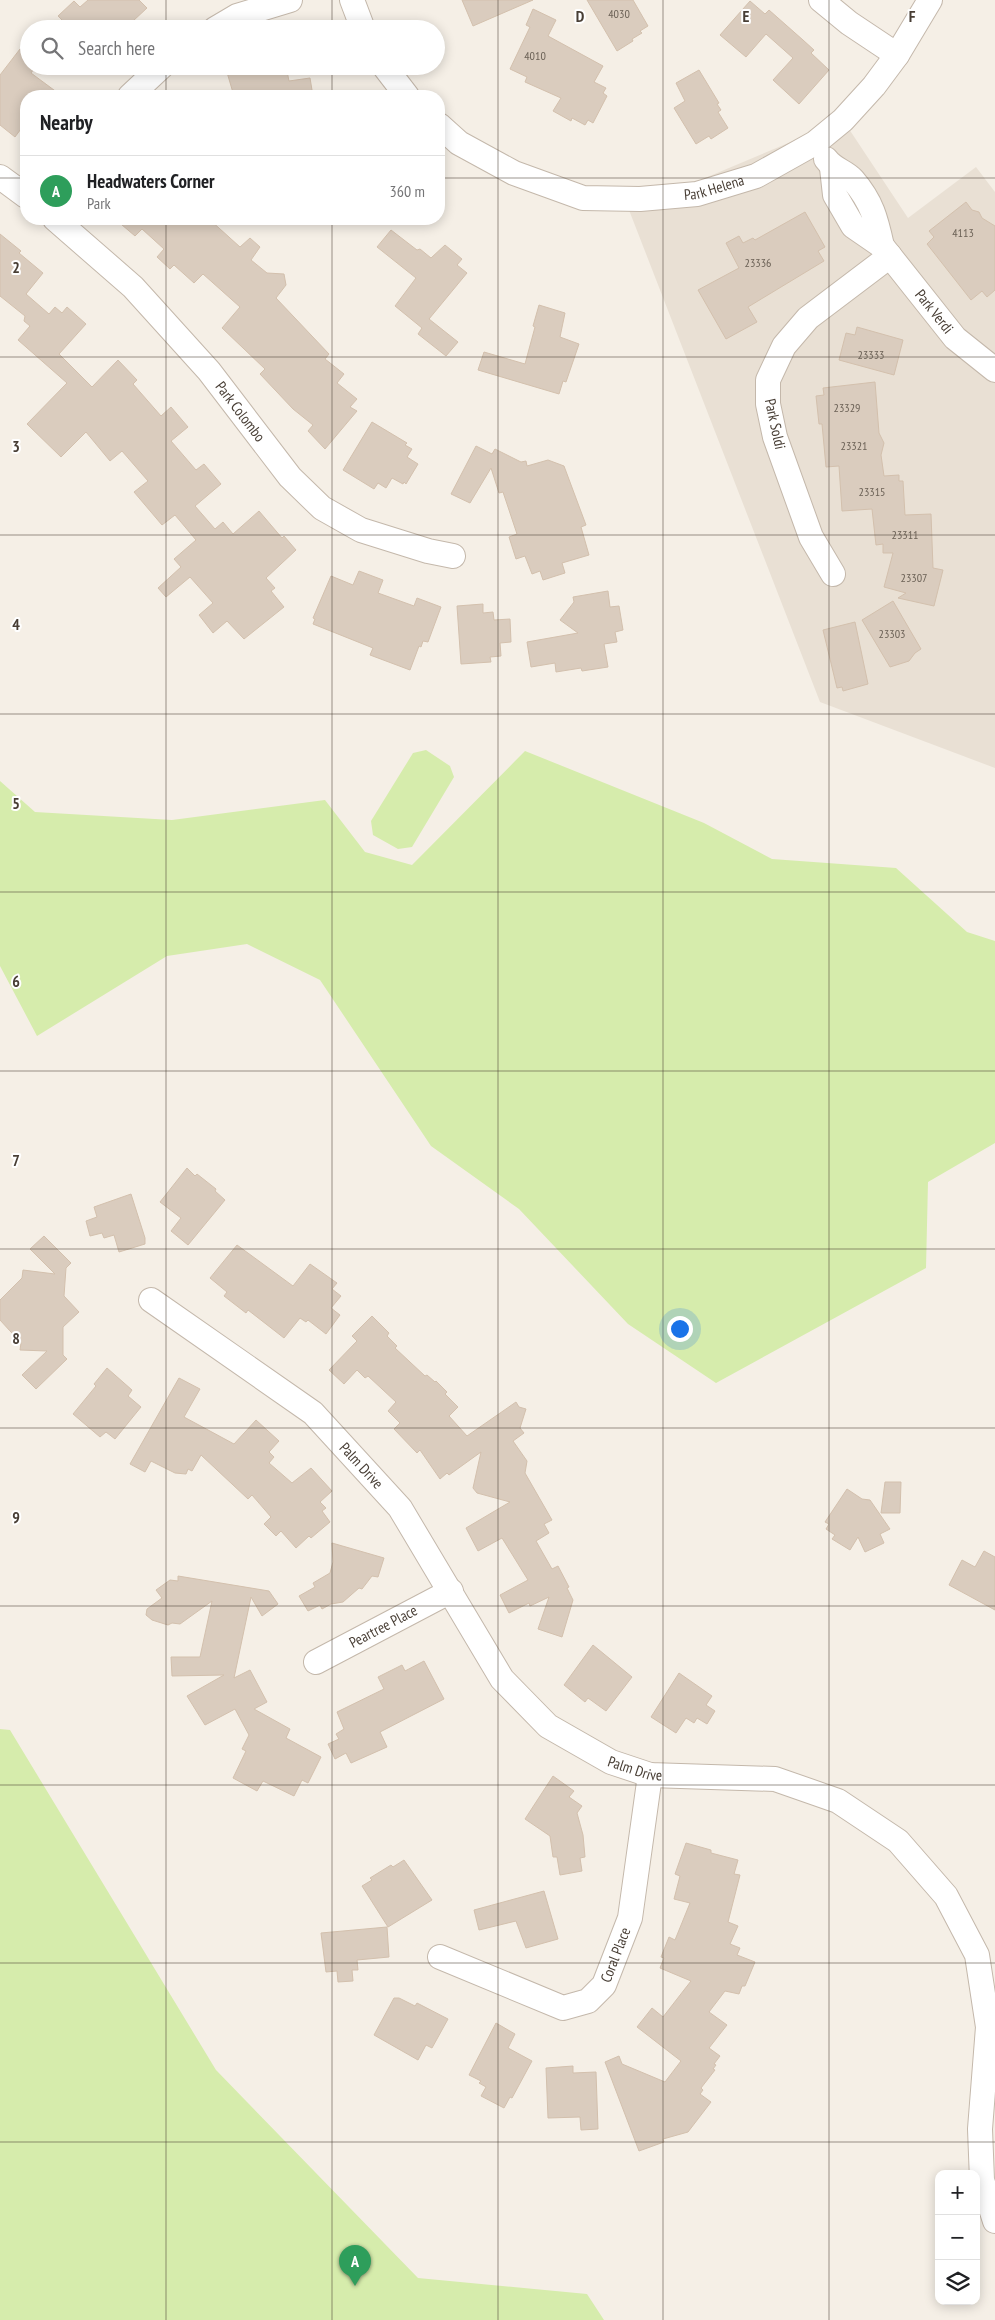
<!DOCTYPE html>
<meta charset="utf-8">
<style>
body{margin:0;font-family:"PT Sans Narrow",sans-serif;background:#f2f2f2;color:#202124}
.controls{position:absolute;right:15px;bottom:15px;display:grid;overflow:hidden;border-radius:10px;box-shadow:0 2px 12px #0003}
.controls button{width:45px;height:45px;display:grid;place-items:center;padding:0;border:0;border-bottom:1px solid #e0e0e0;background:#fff;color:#202124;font:25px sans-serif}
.you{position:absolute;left:679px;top:1328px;width:18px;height:18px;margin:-12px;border:4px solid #fff;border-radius:50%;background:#1a73e8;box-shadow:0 0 0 8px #1a73e833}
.badge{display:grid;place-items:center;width:32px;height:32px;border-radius:50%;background:#2563eb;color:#fff;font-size:16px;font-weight:700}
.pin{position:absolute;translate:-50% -41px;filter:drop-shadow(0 1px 2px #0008)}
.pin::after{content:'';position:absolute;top:26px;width:18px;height:15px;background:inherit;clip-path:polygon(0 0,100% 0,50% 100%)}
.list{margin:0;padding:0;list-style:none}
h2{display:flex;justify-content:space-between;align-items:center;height:65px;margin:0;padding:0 20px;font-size:21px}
h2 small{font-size:16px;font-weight:400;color:#757577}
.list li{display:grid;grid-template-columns:32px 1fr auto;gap:15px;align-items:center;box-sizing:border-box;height:70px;padding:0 20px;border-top:1px solid #e0e0e0}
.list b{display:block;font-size:19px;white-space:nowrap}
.list p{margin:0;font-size:16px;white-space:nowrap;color:#757577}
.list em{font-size:16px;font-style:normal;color:#757577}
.icon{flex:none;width:28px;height:28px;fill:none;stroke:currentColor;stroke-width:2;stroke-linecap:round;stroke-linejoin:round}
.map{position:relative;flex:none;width:995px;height:2320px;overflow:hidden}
.search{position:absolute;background:#fff;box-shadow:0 2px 12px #0003;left:20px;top:20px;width:425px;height:55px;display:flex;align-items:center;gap:12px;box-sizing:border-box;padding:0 18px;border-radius:28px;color:#757577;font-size:19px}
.panel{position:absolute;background:#fff;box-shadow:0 2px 12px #0003;left:20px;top:90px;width:425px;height:135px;border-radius:20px}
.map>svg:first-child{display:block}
.residential{fill:#e9e0d4}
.green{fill:#d6ecac}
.building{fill:#daccbe;stroke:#d3c0ad}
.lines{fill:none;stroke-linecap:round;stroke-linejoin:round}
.minor-casing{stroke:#c4b8ab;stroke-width:26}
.minor{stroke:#fff;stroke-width:24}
.grid{fill:none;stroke:#483e35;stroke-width:1;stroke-opacity:0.55}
.labels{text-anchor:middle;stroke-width:4;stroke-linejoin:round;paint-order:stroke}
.number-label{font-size:12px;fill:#6c6257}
.street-label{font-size:15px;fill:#483e35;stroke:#fff}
.grid-label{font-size:16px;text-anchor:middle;font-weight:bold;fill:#483e35;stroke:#fff;stroke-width:4;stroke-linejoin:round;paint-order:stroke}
</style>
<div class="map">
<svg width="995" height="2320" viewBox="0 0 995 2320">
<rect width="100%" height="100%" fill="#f5efe6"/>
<path class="residential" d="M 843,120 L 908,218 L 976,167 L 995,192 L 995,768 L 820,702 L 629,210 Z"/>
<path class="green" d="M 426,750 L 450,766 L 454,777 L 412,847 L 398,849 L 373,835 L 371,821 L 413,753 Z
M 525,751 L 704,823 L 772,859 L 896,868 L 967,932 L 995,941 L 995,1143 L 928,1182 L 926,1268 L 716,1383 L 628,1324 L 519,1209 L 431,1146 L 320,980 L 247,944 L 167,956 L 37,1036 L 0,966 L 0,781 L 35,812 L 172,820 L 325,800 L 365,852 L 412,865 Z
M 0,1729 L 10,1730 L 216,2070 L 418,2278 L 587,2294 L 604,2320 L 0,2320 Z"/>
<path class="building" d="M 88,0 L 139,0 L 147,8 L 133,21 L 140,29 L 54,29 L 62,20 L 58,16 L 74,1 L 80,7 Z
M 462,0 L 533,0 L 473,26 Z
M 587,0 L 633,0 L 648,26 L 640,31 L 642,33 L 632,39 L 633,41 L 617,51 Z
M 750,1 L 765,14 L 769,10 L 803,40 L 814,50 L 811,53 L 829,70 L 799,104 L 773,80 L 793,58 L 766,34 L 746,57 L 720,35 Z
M 533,9 L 556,20 L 548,36 L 603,66 L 594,82 L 606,88 L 603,93 L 607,96 L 593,123 L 588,120 L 585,125 L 572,118 L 571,121 L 553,111 L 561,98 L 525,82 L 527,77 L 510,69 L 530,27 L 526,25 Z
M 20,49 L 29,56 L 29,66 L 36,66 L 31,73 L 62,96 L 26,96 L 26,122 L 15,137 L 0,125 L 0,75 Z
M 239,66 L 286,66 L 289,81 L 310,78 L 313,96 L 234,96 L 226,69 Z
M 699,70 L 719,103 L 717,104 L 721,110 L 718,112 L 728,128 L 711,139 L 709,136 L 696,144 L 674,108 L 685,101 L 676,83 Z
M 966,202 L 972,210 L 979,212 L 982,218 L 995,226 L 995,290 L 987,297 L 982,291 L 971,300 L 927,244 L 934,237 L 929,231 Z
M 805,212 L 825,247 L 818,251 L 824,261 L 748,307 L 757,322 L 726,339 L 698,290 L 739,268 L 726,243 L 739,236 L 743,243 L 753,238 L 755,240 Z
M 115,219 L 209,219 L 240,247 L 250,238 L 260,247 L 251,260 L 267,273 L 284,274 L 286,285 L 276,298 L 329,354 L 325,359 L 344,374 L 337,383 L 357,399 L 350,407 L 357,411 L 325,449 L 308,431 L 313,425 L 293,409 L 260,374 L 265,369 L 222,328 L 240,307 L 203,274 L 194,283 L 174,265 L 170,269 L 157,257 L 164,249 L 142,229 L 135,236 Z
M 391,230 L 417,250 L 420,249 L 431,258 L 445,245 L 462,259 L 457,265 L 467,273 L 429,319 L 458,342 L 446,356 L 418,334 L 422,328 L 395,306 L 416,278 L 377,247 Z
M 0,234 L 21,251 L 19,253 L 43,273 L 26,294 L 49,314 L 55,307 L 62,313 L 67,307 L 86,324 L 59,354 L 92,387 L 118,360 L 137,380 L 133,384 L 161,416 L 171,407 L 188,427 L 171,441 L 196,470 L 204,464 L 221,484 L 195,506 L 215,529 L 223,522 L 233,534 L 259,511 L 282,538 L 284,536 L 296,550 L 266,578 L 275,588 L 271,591 L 284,607 L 244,639 L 227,621 L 213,633 L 199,615 L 213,603 L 190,577 L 166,597 L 158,588 L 181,567 L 174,559 L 196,540 L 175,515 L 162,525 L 134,492 L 148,481 L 122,451 L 110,461 L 86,432 L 61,457 L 27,424 L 67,383 L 18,340 L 30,326 L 24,321 L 25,316 L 0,296 Z
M 539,305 L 565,313 L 560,337 L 579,344 L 566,382 L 563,381 L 559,394 L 478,370 L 484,352 L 525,364 L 535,327 L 533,326 Z
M 857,327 L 903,340 L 894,375 L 839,360 L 846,333 L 855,335 Z
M 875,382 L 879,433 L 884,443 L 881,455 L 884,476 L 899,475 L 899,481 L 903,481 L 905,515 L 931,514 L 933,568 L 943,570 L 934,606 L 898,598 L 906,593 L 884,587 L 893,553 L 883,553 L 883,544 L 876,545 L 872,509 L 842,511 L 839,466 L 826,467 L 822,424 L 819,424 L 816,396 L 824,395 L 823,388 Z
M 372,422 L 407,443 L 405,445 L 412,449 L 407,457 L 418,464 L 406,484 L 404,482 L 403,484 L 392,478 L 386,488 L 378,483 L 374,489 L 343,470 Z
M 476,446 L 492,454 L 495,449 L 521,462 L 526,461 L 527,466 L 548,460 L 564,466 L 586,525 L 581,527 L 589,555 L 562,563 L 565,573 L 543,580 L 540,571 L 532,574 L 525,556 L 516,559 L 509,537 L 517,534 L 503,492 L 499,493 L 491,468 L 470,503 L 451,494 Z
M 359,571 L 383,580 L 378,593 L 414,606 L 417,598 L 441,607 L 428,642 L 423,641 L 421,647 L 419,646 L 410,670 L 370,655 L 373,648 L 313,624 L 315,619 L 313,618 L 331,576 L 353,585 Z
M 608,591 L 610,607 L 619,606 L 623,630 L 615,632 L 617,642 L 604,644 L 608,667 L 582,671 L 581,668 L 556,672 L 555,663 L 531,667 L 527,642 L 578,633 L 560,620 L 574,602 L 573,597 Z
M 893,601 L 921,649 L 915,653 L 909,661 L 890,667 L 862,620 Z
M 483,604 L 483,613 L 493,612 L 494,620 L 510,619 L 511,642 L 500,643 L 501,656 L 490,657 L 491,662 L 461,664 L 457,606 Z
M 855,622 L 868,684 L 843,691 L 842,687 L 837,688 L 823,630 Z
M 187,1168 L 195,1176 L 197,1174 L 216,1189 L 215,1191 L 225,1200 L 188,1245 L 171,1231 L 181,1218 L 160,1202 Z
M 131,1194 L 145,1238 L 145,1244 L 119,1252 L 114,1235 L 104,1238 L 102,1233 L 90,1236 L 86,1221 L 97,1217 L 94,1207 Z
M 44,1236 L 71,1263 L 66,1268 L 64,1296 L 79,1312 L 63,1327 L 63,1355 L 67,1359 L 36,1389 L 22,1375 L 47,1351 L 20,1350 L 21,1343 L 0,1320 L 0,1300 L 22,1278 L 23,1270 L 55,1274 L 30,1249 Z
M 237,1245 L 293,1286 L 310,1264 L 337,1283 L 332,1289 L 341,1296 L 331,1308 L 340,1315 L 326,1334 L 308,1320 L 306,1322 L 300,1318 L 284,1338 L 248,1310 L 246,1313 L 224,1296 L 227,1292 L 210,1278 Z
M 372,1316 L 389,1333 L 387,1336 L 397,1346 L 395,1348 L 425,1376 L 427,1375 L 435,1382 L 436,1381 L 447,1392 L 445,1394 L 458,1407 L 449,1416 L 467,1436 L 516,1402 L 519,1407 L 526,1409 L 520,1428 L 524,1433 L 513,1441 L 527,1461 L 525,1473 L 552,1520 L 544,1524 L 549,1533 L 536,1541 L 552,1569 L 558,1566 L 569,1587 L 567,1588 L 573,1600 L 562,1637 L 538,1629 L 549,1597 L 530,1606 L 529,1603 L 509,1613 L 500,1595 L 528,1580 L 502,1538 L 478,1551 L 466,1528 L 510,1502 L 477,1493 L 473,1488 L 481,1452 L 449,1475 L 447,1473 L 440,1479 L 420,1450 L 417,1453 L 394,1429 L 400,1423 L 388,1411 L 396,1402 L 368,1376 L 365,1378 L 357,1370 L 344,1384 L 329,1370 L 357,1341 L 352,1336 Z
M 107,1368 L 132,1390 L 128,1396 L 141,1407 L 115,1439 L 106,1432 L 100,1437 L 73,1414 L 96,1386 L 94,1384 Z
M 179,1378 L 200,1389 L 184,1417 L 234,1444 L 256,1420 L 279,1441 L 269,1452 L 274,1457 L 269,1463 L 292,1483 L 311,1468 L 332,1491 L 320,1502 L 326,1508 L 322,1511 L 330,1522 L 311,1538 L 309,1536 L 296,1548 L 281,1531 L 276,1536 L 264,1524 L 271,1517 L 252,1495 L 248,1499 L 201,1455 L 192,1471 L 188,1469 L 186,1474 L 175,1473 L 151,1461 L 145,1472 L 130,1464 Z
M 885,1482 L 901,1482 L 900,1513 L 881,1513 Z
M 847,1489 L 862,1499 L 870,1500 L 890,1529 L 880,1534 L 884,1543 L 865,1552 L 858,1537 L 850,1550 L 832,1539 L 835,1535 L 826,1529 L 829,1524 L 825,1522 Z
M 332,1543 L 384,1558 L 378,1577 L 372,1576 L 362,1589 L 359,1588 L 343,1602 L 331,1604 L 322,1609 L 320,1605 L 308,1611 L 299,1596 L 315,1587 L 313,1583 L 330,1573 L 333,1562 Z
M 984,1551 L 995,1557 L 995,1610 L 949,1585 L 962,1560 L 975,1567 Z
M 178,1576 L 269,1591 L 278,1604 L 262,1616 L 251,1597 L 234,1678 L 250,1670 L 267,1702 L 254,1709 L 290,1729 L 286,1738 L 321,1757 L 308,1783 L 302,1780 L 294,1796 L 263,1781 L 257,1791 L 233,1778 L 246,1751 L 242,1749 L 249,1735 L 235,1709 L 205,1725 L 187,1696 L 224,1675 L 172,1676 L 171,1657 L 200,1657 L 212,1601 L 180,1624 L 172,1623 L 168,1625 L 152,1620 L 146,1615 L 147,1609 L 162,1598 L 156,1590 L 170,1580 L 178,1581 Z
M 593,1645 L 632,1677 L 606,1711 L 588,1698 L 585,1702 L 564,1685 Z
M 424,1661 L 444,1699 L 380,1732 L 387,1747 L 351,1763 L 346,1753 L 335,1759 L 328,1744 L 339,1739 L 336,1734 L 344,1729 L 337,1712 L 384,1689 L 378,1677 L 402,1665 L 405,1671 Z
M 679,1673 L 712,1696 L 706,1705 L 715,1711 L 707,1724 L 697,1718 L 694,1723 L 686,1718 L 676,1733 L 651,1717 Z
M 553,1776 L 574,1791 L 569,1797 L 582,1806 L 577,1813 L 583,1835 L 585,1857 L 580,1858 L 582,1871 L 560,1875 L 557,1857 L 553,1857 L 550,1836 L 525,1819 Z
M 686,1843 L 711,1850 L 711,1853 L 738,1860 L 734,1874 L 740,1875 L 728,1922 L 738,1926 L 730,1944 L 740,1948 L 737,1955 L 755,1962 L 745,1986 L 742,1986 L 739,1994 L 725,1991 L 709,2012 L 727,2025 L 709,2048 L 720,2056 L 714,2064 L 716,2065 L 713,2069 L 715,2070 L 701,2088 L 703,2090 L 700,2094 L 711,2102 L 688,2132 L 663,2139 L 664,2142 L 639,2151 L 605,2062 L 619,2056 L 622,2064 L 665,2082 L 681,2061 L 637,2027 L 652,2008 L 663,2017 L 691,1981 L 660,1968 L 664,1958 L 661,1957 L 669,1937 L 675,1940 L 690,1903 L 674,1899 L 680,1876 L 675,1874 Z
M 404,1860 L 432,1900 L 388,1927 L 362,1886 L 372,1880 L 370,1878 L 391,1865 L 393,1867 Z
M 544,1891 L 558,1939 L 526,1948 L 516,1921 L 479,1930 L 474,1910 Z
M 387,1927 L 389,1957 L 357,1960 L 358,1970 L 352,1970 L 353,1981 L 338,1982 L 337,1971 L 326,1972 L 321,1933 Z
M 394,1998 L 399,1998 L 415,2006 L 417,2003 L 448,2019 L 432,2048 L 426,2045 L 418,2060 L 374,2035 Z
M 496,2023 L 515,2034 L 508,2048 L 532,2061 L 512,2098 L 510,2097 L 504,2108 L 481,2096 L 486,2087 L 479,2083 L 481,2081 L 469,2075 Z
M 573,2066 L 573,2073 L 596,2072 L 598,2129 L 581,2130 L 580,2117 L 548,2118 L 546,2068 Z"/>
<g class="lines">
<g class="minor-casing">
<g id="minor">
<path d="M 352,0 L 363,29"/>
<path d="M 821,0 L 849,23 L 897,55"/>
<path d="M 215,29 L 237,16 L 290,0"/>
<path d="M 384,66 L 407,96"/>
<path d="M 130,96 L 162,66"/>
<path id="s1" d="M 439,125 L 459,143 L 514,173 L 583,198 L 640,199 L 697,194 L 756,176 L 815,143 L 843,120 L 874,86 L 897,55 L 930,0"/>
<path d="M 826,159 C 834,170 845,171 853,180 C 872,202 876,219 882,246"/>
<path id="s2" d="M 832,168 L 835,195 L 853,226 L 882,246 L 955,338 L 995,370"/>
<path d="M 0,177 L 26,196"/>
<path id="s3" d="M 55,219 L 133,287 L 209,371 L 290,477 L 322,508 L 361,530 L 428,551 L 453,556"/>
<path d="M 833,574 L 811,537 L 775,437 L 768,404 L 768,380 L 784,346 L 808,318 L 890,256"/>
<path id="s4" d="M 151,1300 L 313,1413 L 400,1508 L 502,1679 L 548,1726 L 611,1762 L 650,1775 L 775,1779 L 838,1801 L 898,1841 L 946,1896 L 977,1955 L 988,2027 L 980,2129 L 982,2180 L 995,2221"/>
<path id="s5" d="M 316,1662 L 451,1591"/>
<path id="s6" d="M 440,1957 L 563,2008 L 588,2001 L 604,1985 L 630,1918 L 650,1775"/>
</g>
</g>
<use href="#minor" class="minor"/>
</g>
<path class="grid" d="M 166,0 L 166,29M 332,0 L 332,29M 498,0 L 498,2320M 663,0 L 663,2320M 829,0 L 829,2320M 166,66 L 166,96M 332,66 L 332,96M 0,178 L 26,178M 439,178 L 995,178M 166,219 L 166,2320M 332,219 L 332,2320M 0,357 L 995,357M 0,535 L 995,535M 0,714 L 995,714M 0,892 L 995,892M 0,1071 L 995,1071M 0,1249 L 995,1249M 0,1428 L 995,1428M 0,1606 L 995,1606M 0,1785 L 995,1785M 0,1963 L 995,1963M 0,2142 L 995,2142"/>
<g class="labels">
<g class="number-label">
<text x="619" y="18">4030</text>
<text x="535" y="60">4010</text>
<text x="963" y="237">4113</text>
<text x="758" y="267">23336</text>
<text x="871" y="359">23333</text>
<text x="847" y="412">23329</text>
<text x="854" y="450">23321</text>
<text x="872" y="496">23315</text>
<text x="905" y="539">23311</text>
<text x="914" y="582">23307</text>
<text x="892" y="638">23303</text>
</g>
<g class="street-label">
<text dy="5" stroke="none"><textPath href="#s1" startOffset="295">Park Helena</textPath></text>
<text dy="5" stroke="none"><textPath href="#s2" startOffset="182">Park Verdi</textPath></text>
<text dy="5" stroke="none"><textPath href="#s3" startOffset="268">Park Colombo</textPath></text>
<text transform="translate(775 424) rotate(78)" y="5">Park Soldi</text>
<text dy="5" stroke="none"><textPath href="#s4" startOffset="269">Palm Drive</textPath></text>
<text dy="5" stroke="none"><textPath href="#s5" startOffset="76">Peartree Place</textPath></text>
<text dy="5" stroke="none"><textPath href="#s4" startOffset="689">Palm Drive</textPath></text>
<text dy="5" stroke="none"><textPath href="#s6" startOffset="214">Coral Place</textPath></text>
</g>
</g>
<g class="grid-label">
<text x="580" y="22">D</text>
<text x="746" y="22">E</text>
<text x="912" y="22">F</text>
<text x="16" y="273">2</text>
<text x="16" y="452">3</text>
<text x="16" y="630">4</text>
<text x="16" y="809">5</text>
<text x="16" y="987">6</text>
<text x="16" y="1166">7</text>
<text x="16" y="1344">8</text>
<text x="16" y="1523">9</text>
</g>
</svg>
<div class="controls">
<button>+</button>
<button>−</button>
<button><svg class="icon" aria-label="layers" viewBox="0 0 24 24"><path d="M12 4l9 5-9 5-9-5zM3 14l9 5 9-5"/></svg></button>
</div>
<div class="you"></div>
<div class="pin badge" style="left:355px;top:2286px;background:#2e9e5b">A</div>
<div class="search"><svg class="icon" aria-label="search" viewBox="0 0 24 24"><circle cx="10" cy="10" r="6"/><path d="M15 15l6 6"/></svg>Search here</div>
<section class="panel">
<h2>Nearby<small></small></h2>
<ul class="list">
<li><span class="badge" style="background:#2e9e5b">A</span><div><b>Headwaters Corner</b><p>Park</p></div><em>360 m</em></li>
</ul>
</section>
</div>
